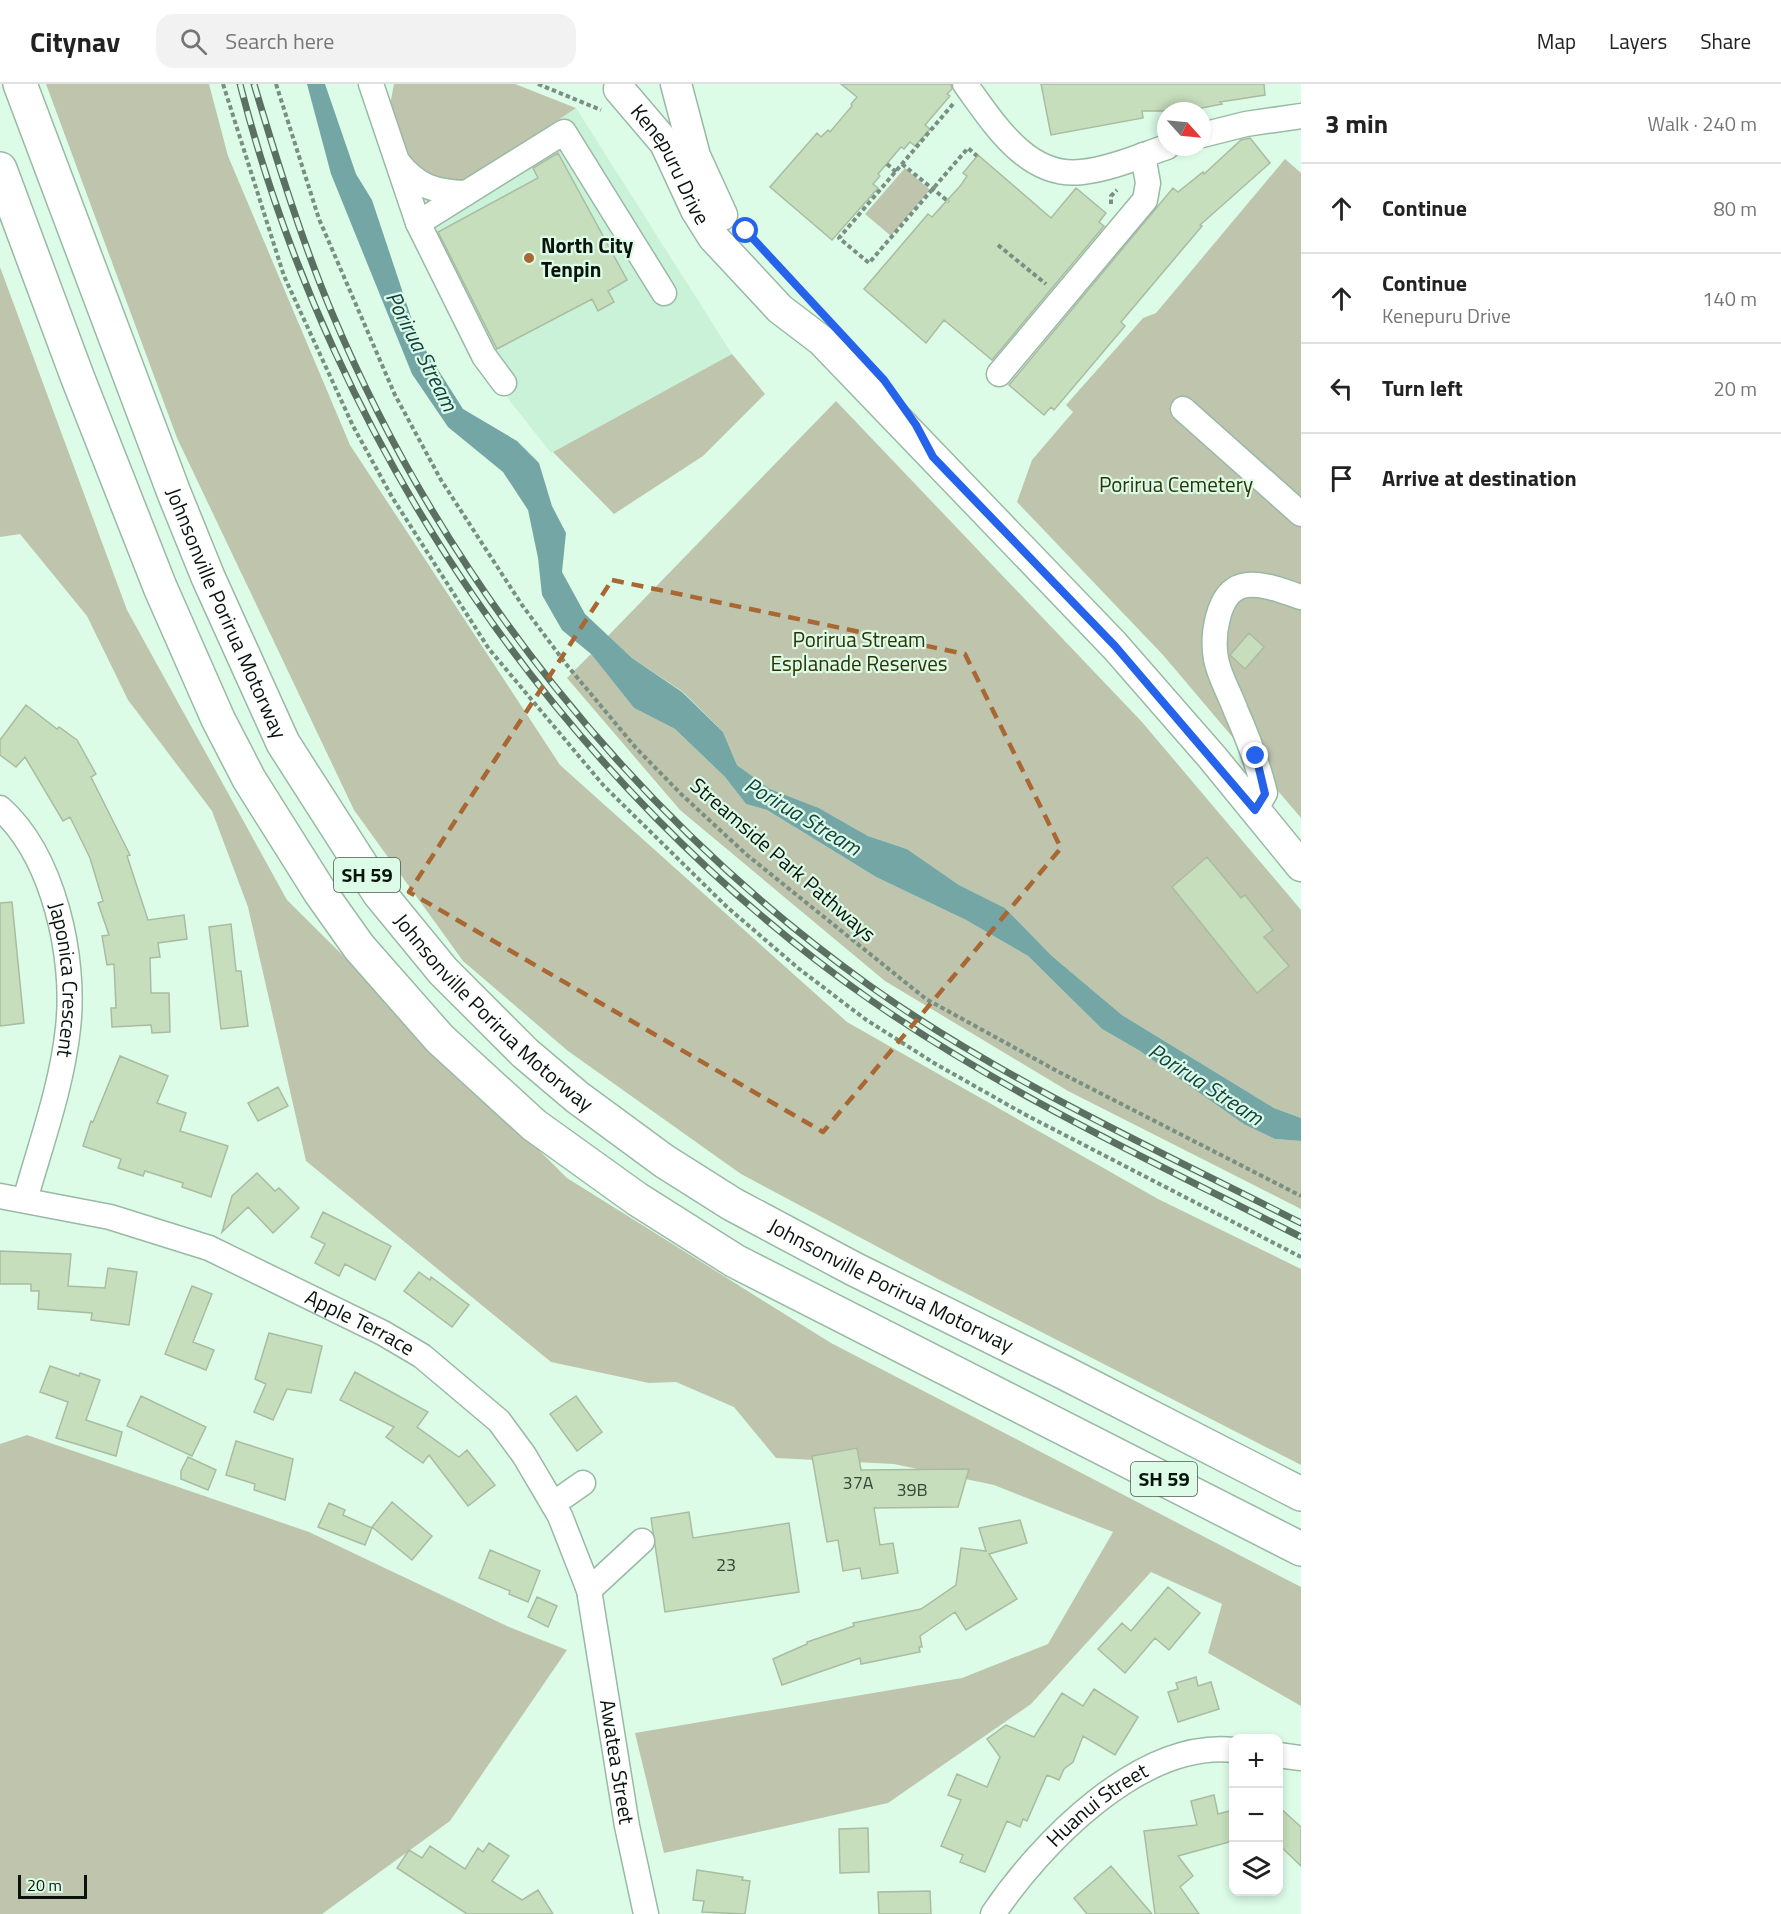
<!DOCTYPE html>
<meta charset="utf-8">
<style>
body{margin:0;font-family:"Titillium Web",sans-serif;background:#f2f2f2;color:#222}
.controls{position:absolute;right:18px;bottom:18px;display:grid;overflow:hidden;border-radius:12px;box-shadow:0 3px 9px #0003}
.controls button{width:54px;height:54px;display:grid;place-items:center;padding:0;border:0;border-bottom:2px solid #e0e0e0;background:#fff;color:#222;font:30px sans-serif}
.compass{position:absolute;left:1157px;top:18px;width:54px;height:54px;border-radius:50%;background:#fff;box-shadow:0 3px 9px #0003;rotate:117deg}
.scale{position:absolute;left:18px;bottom:15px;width:69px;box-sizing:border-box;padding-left:6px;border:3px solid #09140d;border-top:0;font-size:16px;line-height:21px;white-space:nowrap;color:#09140d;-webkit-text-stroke:4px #dcfce7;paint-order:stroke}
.stop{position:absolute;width:18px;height:18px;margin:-14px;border:4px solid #2563eb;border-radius:50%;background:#fff}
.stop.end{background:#2563eb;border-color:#fff;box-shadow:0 2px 6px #0008}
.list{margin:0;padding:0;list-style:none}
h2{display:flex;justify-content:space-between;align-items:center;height:78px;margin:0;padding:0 24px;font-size:26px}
h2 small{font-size:20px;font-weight:400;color:#767676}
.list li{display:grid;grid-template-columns:39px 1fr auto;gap:18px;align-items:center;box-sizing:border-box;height:90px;padding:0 24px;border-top:2px solid #e0e0e0}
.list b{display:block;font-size:22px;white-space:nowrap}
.list p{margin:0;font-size:20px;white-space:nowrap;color:#767676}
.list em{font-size:20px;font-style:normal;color:#767676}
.icon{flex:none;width:33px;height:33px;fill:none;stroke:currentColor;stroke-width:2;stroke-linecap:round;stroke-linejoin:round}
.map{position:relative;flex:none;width:1301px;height:1830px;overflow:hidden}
header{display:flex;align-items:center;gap:36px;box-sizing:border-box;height:84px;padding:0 30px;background:#fff;border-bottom:2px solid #e0e0e0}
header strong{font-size:28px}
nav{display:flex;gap:33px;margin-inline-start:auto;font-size:21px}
.search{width:420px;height:54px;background:#f2f2f2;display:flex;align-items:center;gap:15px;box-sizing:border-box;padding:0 21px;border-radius:18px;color:#767676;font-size:22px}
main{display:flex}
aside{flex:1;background:#fff}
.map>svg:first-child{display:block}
.built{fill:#caf2d8}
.green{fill:#bfc4ad}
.water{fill:#75a6a6}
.building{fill:#c6debc;stroke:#a9bca1;stroke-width:1.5}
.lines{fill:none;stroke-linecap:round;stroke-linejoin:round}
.minor-casing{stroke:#9ab9a5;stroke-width:27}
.major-casing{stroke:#9ab9a5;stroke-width:33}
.highway-casing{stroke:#9ab9a5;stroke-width:36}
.path{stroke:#798f81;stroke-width:4;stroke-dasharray:4.5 3;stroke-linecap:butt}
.minor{stroke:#fff;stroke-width:24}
.major{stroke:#fff;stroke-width:30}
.highway{stroke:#fff;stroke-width:33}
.rail-casing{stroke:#5c6f63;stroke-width:7}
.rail{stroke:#dcfce7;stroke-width:4.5;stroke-dasharray:14;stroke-linecap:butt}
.route{stroke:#2563eb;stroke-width:8}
.marked{fill:none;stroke:#a96733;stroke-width:4.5;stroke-dasharray:12 8;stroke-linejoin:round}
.poi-dot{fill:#a96733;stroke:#dcfce7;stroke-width:2}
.labels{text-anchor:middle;stroke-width:4.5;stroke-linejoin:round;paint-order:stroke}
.number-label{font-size:18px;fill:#384639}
.shield{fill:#dcfce7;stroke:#485a4e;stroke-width:1.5}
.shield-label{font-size:20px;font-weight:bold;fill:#09140d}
.street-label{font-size:21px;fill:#09140d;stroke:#dcfce7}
.poi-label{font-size:21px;font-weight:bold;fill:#09140d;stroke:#dcfce7;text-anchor:start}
.park-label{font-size:21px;fill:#2c3204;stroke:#dcfce7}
.water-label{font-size:22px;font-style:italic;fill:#144243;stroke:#dcfce7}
</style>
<header>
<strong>Citynav</strong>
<div class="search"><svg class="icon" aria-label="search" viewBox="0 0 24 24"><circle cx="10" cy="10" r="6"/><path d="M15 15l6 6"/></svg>Search here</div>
<nav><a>Map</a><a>Layers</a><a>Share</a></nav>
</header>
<main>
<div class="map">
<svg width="1301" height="1830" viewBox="0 0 1301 1830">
<rect width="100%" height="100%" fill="#dcfce7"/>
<path class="built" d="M 363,0 L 382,0 L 412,79 L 469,96 L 576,24 L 732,270 L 551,369 L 477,275 L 384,80 Z"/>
<path class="green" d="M 46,0 L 209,0 L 228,72 L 350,361 L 560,681 L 847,938 L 1158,1115 L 1301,1185 L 1301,1381 L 938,1195 L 741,1090 L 568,967 L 463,877 L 354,726 L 177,354 Z
M 394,0 L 515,0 L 576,24 L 469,96 L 456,98 L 432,93 L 412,79 L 390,21 Z
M 1285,75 L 1301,89 L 1301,734 L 1163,571 L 1017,418 L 1032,376 L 1073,328 L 1066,321 L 1143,234 L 1156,229 Z
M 905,84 L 930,106 L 891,152 L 865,130 Z
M 0,183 L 127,526 L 287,816 L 567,1094 L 831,1259 L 1301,1503 L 1301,1622 L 1208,1569 L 1222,1520 L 1151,1488 L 1031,1620 L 888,1719 L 664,1769 L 635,1649 L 962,1594 L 1048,1560 L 1113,1448 L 994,1401 L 894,1380 L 776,1374 L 734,1323 L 676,1298 L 649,1299 L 551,1278 L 306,1077 L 248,823 L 212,727 L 128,616 L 87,532 L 20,450 L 0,453 Z
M 732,270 L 765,310 L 703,372 L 614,430 L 553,368 Z
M 836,317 L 1142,638 L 1301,826 L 1301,1034 L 1274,1024 L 1122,931 L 1052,872 L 1005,824 L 959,801 L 907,765 L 868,752 L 819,724 L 770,705 L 737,681 L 723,648 L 683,608 L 632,574 L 608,552 Z
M 591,570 L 634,624 L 675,645 L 725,693 L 746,720 L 767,726 L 876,793 L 966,836 L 1028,872 L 1102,945 L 1140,967 L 1275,1055 L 1301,1057 L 1301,1125 L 1068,1007 L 885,897 L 680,726 L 567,594 Z
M 27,1351 L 309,1448 L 509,1543 L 567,1566 L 450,1737 L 322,1830 L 0,1830 L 0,1360 Z"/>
<path class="water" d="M 307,0 L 325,0 L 356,90 L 372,116 L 418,254 L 463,325 L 517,357 L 539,379 L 552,422 L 566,449 L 562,488 L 585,530 L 632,574 L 682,608 L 723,648 L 737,681 L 770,705 L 819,724 L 868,752 L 907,765 L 959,801 L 1005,824 L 1052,872 L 1122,931 L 1274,1024 L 1301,1034 L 1301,1057 L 1275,1055 L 1244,1040 L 1140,967 L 1102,945 L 1028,872 L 966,836 L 876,793 L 767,726 L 746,720 L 725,693 L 675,645 L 634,624 L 591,570 L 562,546 L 542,511 L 538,474 L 528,426 L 503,388 L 448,343 L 412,290 L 331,90 Z"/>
<path class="building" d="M 841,0 L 951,0 L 952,5 L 947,10 L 950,12 L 925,41 L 930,45 L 915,62 L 910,58 L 904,65 L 901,63 L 878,90 L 880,92 L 873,100 L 878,104 L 832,156 L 770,103 L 817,49 L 821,53 L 828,46 L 830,48 L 852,22 L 851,20 L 857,13 Z
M 1041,0 L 1264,0 L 1265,11 L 1220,18 L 1222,20 L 1186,27 L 1142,27 L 1143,34 L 1051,51 Z
M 1250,54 L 1270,79 L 1200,141 L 1202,142 L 1121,238 L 1125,242 L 1054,326 L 1051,323 L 1044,331 L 1009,301 L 1173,104 L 1178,108 L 1203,88 L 1204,90 L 1241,56 Z
M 558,69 L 627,196 L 608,207 L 614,218 L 598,227 L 592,215 L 497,265 L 438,148 L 538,94 L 533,84 Z
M 978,71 L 1051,134 L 1076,104 L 1106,129 L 1099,138 L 1104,142 L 992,276 L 944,236 L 926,259 L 864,205 L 928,130 L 932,133 L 961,101 L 967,92 L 963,89 Z
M 1249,549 L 1264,563 L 1245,585 L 1230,571 Z
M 26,621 L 57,645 L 59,643 L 77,656 L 96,690 L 91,693 L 130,771 L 127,772 L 148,836 L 184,831 L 187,855 L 158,859 L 160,873 L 150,874 L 151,909 L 169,909 L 170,948 L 152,949 L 151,941 L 112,943 L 111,924 L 116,924 L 114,880 L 107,881 L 102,852 L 109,851 L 98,819 L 103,817 L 90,774 L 70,733 L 63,737 L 25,673 L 16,683 L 0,671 L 0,656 Z
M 1207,773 L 1241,814 L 1245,811 L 1273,846 L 1264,853 L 1289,882 L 1257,909 L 1172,803 Z
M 12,818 L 24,939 L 0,942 L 0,819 Z
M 231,840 L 236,887 L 241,887 L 248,942 L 221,945 L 209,843 Z
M 120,972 L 168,992 L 157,1019 L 186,1029 L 180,1047 L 228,1062 L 211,1113 L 182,1103 L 183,1099 L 145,1087 L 143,1092 L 118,1084 L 121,1075 L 83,1062 L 91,1037 L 93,1038 Z
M 278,1003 L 288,1022 L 258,1037 L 248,1019 Z
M 257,1089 L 275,1107 L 279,1104 L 299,1124 L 273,1149 L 248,1123 L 222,1148 L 232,1112 Z
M 323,1128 L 391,1162 L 375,1196 L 345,1180 L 339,1192 L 315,1179 L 325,1160 L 311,1153 Z
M 0,1167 L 71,1170 L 68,1202 L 105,1204 L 108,1184 L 137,1188 L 129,1241 L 91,1236 L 92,1229 L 38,1225 L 39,1207 L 31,1207 L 31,1200 L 0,1200 Z
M 419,1188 L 430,1196 L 431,1193 L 469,1221 L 452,1243 L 404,1207 Z
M 192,1202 L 212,1210 L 193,1258 L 214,1266 L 206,1286 L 165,1270 Z
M 269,1249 L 322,1262 L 311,1309 L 287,1305 L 273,1336 L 254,1328 L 266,1300 L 255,1295 Z
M 50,1282 L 79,1292 L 80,1289 L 100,1296 L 86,1336 L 122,1348 L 116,1372 L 56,1354 L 68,1318 L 40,1308 Z
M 355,1288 L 428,1328 L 417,1343 L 459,1373 L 467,1366 L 495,1401 L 468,1422 L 429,1371 L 423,1379 L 386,1353 L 394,1343 L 340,1316 Z
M 141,1312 L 206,1343 L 192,1372 L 127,1342 Z
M 576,1312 L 602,1348 L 577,1367 L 550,1330 Z
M 236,1357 L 293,1375 L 285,1416 L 254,1406 L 255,1400 L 226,1391 Z
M 857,1364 L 861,1386 L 969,1385 L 958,1423 L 874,1424 L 880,1461 L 893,1459 L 898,1489 L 862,1495 L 860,1484 L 843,1487 L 838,1456 L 827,1458 L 812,1372 Z
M 188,1373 L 216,1386 L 208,1406 L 181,1395 L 181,1387 Z
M 392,1418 L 432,1452 L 412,1476 L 372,1443 Z
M 329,1419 L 345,1426 L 343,1431 L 372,1444 L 365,1461 L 318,1443 Z
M 689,1428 L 693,1454 L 789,1439 L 799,1508 L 665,1528 L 651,1434 Z
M 1020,1436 L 1027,1459 L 989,1470 L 1017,1515 L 966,1546 L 955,1528 L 920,1552 L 922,1563 L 919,1563 L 920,1568 L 861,1580 L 860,1574 L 782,1601 L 773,1575 L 807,1560 L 807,1558 L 854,1542 L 853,1539 L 921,1525 L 956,1501 L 961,1464 L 986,1467 L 979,1444 Z
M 490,1466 L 540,1487 L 528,1518 L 509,1510 L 510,1507 L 479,1494 Z
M 1168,1503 L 1200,1529 L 1169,1566 L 1155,1554 L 1125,1589 L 1098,1565 L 1122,1539 L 1131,1547 Z
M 537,1513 L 557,1522 L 548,1543 L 528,1533 Z
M 1196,1593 L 1198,1602 L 1211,1598 L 1219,1625 L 1178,1638 L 1168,1608 L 1178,1605 L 1176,1599 Z
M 1094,1605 L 1138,1633 L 1115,1671 L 1083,1652 L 1073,1678 L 1064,1685 L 1059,1696 L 1047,1691 L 1027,1737 L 1023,1735 L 1020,1743 L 1007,1737 L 985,1788 L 960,1778 L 963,1771 L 941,1762 L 961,1716 L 948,1711 L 957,1690 L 987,1703 L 1000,1673 L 987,1655 L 1006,1641 L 1034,1653 L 1062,1609 L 1083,1622 Z
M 1214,1711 L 1218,1730 L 1233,1726 L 1233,1757 L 1178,1772 L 1193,1792 L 1180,1803 L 1199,1830 L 1155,1830 L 1144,1747 L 1197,1741 L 1191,1717 Z
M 1278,1722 L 1301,1743 L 1301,1782 L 1278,1760 Z
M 868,1744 L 869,1788 L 840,1789 L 839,1745 Z
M 489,1759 L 509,1772 L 492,1797 L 522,1816 L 538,1806 L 553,1830 L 467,1830 L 397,1784 L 409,1766 L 422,1774 L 430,1762 L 465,1785 L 478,1764 L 483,1768 Z
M 1111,1782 L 1152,1830 L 1087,1830 L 1074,1814 Z
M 697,1786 L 743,1793 L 742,1796 L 750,1797 L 745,1830 L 702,1828 L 704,1817 L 693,1816 Z
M 930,1807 L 931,1830 L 879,1830 L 878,1808 Z"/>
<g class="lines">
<g class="minor-casing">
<g id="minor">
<path d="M 371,0 L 418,139 L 484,272 L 504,299"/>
<path d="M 965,0 C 993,38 1027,95 1082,88 C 1110,85 1140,72 1167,63"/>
<path d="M 1202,51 L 1246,40 L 1301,32"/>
<path d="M 398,78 C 417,103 436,108 466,109"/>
<path d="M 418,139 L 564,48 L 664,209"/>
<path d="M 999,290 L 1145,116 L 1148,99 L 1143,71"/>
<path d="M 1183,325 L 1301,430"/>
<path id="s1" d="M 0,724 C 54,772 76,874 68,944 C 62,1002 41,1059 25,1116"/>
<path d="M 1255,726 L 1265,709 C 1258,680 1248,654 1236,627 C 1230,610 1219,592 1216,575 C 1212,553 1217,509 1242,502 C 1260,497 1285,508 1301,513"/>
<path id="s2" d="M 0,1112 L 110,1133 L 209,1164 L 383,1249 L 422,1272 L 499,1337 L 524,1371 L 560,1432 L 589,1506 L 627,1742 L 646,1830"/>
<path d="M 553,1420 L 583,1399"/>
<path d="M 589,1506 L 642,1457"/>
<path d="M 1278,1671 L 1301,1674"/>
<path id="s3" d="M 993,1830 C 1041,1759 1140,1656 1234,1666"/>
</g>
</g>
<g class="major-casing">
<g id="major">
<path d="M 676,0 L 695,72 L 722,131"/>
<path id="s4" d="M 619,5 L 665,59 L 696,126 L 713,153 L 780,225 L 822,257 L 1115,562 L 1212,673 L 1301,782"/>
</g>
</g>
<g class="highway-casing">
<g id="highway">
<path id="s5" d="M 20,0 L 174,409 L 208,493 L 283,659 L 379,809 L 443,887 L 525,969 L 577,1013 L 664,1077 L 732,1120 L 854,1185 L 1063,1288 L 1301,1410"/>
<path d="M 0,85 L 77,292 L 160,503 L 218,635 L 249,695 L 320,808 L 359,863 L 440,955 L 534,1041 L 637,1115 L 735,1177 L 1301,1465"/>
</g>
</g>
<path class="path" d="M 223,0 L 284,192 L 353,342 L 392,413 L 489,565 L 604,702 L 727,823 L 798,884 L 865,935 L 934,979 L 1024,1030 L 1301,1173
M 276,0 L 319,135 L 395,311 L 441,396 L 522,521 L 566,580 L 636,664 L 681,710 L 747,771 L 926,915 L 1057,987 L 1301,1112
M 538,0 L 601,26
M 953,20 L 839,154 L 869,179 L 968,64 L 977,72
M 887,80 L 896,88
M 902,80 L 949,118
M 1111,120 L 1111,112 L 1117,106
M 998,161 L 1046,200"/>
<use href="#minor" class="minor"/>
<use href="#major" class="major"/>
<use href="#highway" class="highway"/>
<g class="rail-casing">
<path id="rail" d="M 240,0 C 333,365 563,701 872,917 C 1006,1010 1156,1079 1301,1153
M 254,0 C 277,77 301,155 332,229 C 444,496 635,734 870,902 C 1004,997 1156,1065 1301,1139"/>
</g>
<use href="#rail" class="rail"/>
</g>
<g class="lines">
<path class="route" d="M 746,147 L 884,296 L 916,341 L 933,373 L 1115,562 L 1255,726 L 1265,710 L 1256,672"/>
</g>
<path class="marked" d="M 612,496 L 965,570 L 1061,764 L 823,1048 L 409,808 Z"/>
<circle class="poi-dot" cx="529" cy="174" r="6"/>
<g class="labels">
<g class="number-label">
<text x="858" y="1405">37A</text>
<text x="912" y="1412">39B</text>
<text x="726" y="1487">23</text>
</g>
<g class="shield">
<rect x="334" y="774" width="66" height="34" rx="4.5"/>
<rect x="1131" y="1378" width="66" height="34" rx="4.5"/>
</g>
<g class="shield-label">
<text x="367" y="798">SH 59</text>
<text x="1164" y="1402">SH 59</text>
</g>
<g class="street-label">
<text dy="7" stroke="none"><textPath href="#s4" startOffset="92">Kenepuru Drive</textPath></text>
<text dy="7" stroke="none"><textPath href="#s5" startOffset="568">Johnsonville Porirua Motorway</textPath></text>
<text transform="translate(783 776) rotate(41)" y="7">Streamside Park Pathways</text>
<text dy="7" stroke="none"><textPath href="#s1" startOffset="189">Japonica Crescent</textPath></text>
<text dy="7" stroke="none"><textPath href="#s5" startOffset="1054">Johnsonville Porirua Motorway</textPath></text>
<text dy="7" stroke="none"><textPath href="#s5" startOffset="1540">Johnsonville Porirua Motorway</textPath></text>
<text dy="7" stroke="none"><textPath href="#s2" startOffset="384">Apple Terrace</textPath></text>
<text dy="7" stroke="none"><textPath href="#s2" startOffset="922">Awatea Street</textPath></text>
<text dy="7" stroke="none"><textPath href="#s3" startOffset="152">Huanui Street</textPath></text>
</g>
<g class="poi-label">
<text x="541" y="169">North City<tspan x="541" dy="24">Tenpin</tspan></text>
</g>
<g class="park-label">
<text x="1176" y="408">Porirua Cemetery</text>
<text x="859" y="563">Porirua Stream<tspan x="859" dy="24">Esplanade Reserves</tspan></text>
</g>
<g class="water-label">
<text transform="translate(422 267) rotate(63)" y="8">Porirua Stream</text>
<text transform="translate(803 732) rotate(31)" y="8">Porirua Stream</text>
<text transform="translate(1206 1000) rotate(33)" y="8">Porirua Stream</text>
</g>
</g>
</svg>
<div class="controls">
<button>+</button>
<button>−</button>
<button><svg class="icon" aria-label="layers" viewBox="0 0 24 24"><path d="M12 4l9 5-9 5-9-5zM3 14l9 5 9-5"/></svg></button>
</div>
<svg class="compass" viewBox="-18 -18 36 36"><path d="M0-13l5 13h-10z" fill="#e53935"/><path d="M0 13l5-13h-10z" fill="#767676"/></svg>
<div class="scale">20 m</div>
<div class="stop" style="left:746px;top:147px"></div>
<div class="stop end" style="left:1256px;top:672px"></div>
</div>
<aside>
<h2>3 min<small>Walk · 240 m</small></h2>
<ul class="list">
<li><svg class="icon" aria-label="ahead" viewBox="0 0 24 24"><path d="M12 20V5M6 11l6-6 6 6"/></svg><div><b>Continue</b></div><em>80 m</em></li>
<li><svg class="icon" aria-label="ahead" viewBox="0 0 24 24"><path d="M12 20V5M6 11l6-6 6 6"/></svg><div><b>Continue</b><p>Kenepuru Drive</p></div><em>140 m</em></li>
<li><svg class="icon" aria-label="left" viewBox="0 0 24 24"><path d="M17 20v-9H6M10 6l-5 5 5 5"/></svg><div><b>Turn left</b></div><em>20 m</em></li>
<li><svg class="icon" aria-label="arrive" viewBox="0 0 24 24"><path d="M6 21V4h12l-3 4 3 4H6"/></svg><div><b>Arrive at destination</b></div></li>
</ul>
</aside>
</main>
